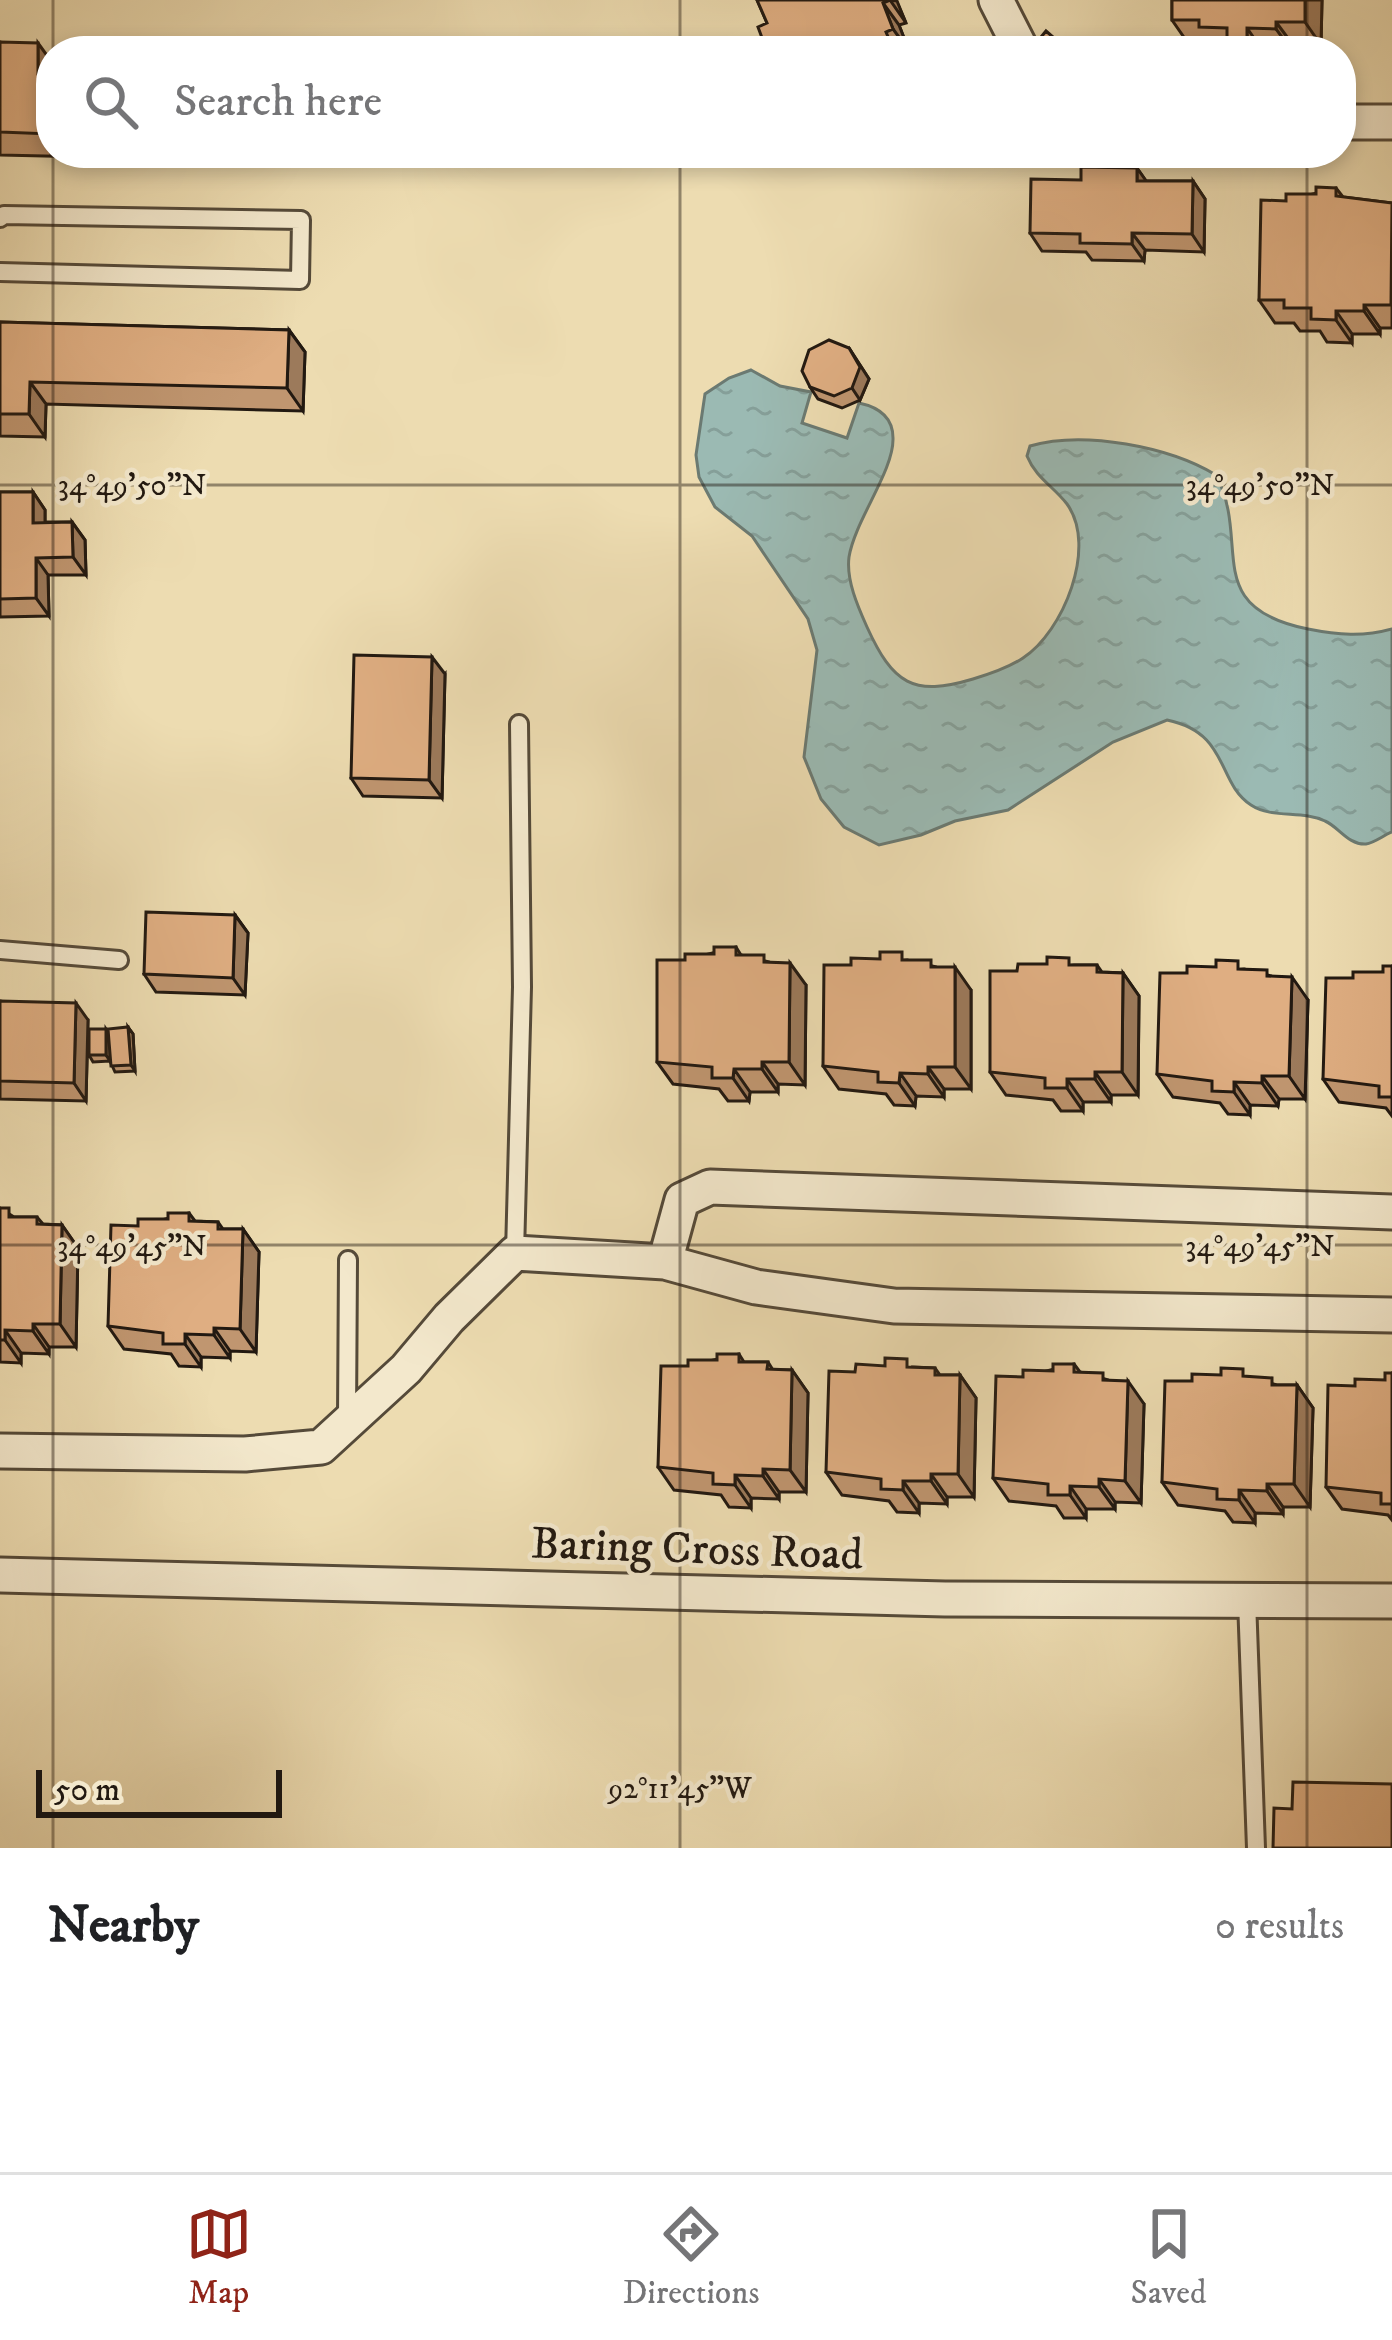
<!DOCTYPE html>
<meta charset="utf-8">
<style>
body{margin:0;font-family:"IM FELL DW Pica",serif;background:#f2f2f2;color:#202124}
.scale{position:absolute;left:36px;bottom:30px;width:246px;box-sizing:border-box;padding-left:12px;border:6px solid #221911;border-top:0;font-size:33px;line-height:42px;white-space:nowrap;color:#221911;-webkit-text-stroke:9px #f3e8cc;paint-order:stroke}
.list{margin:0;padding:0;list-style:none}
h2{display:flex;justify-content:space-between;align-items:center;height:156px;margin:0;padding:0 48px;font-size:51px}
h2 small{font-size:39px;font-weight:400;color:#757577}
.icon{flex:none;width:66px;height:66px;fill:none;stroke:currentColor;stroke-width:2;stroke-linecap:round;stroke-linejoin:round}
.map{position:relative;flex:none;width:1392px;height:1848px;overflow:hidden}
.search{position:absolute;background:#fff;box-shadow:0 6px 18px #0003;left:36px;right:36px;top:36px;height:132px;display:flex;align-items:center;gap:30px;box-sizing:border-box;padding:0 42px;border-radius:48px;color:#757577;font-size:45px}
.sheet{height:324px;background:#fff}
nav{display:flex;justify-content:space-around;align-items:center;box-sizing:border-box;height:168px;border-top:3px solid #e0e0e0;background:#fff;font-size:33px;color:#757577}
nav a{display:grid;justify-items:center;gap:6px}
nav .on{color:#8f2418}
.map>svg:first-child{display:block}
.water{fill:url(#water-ripples);stroke:#6b7a72;stroke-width:3}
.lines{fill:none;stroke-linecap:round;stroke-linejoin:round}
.service-casing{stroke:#554a39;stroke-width:22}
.minor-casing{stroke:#554a39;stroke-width:39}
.service{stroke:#f3e8cc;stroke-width:16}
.minor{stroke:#f3e8cc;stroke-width:33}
.wall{fill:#c09670;stroke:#221911;stroke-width:3}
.shaded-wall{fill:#9c7a5b;stroke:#221911;stroke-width:3}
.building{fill:#dfae82;stroke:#221911;stroke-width:3}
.ticks{fill:none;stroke:#221911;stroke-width:3;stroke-opacity:0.45}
.labels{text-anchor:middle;stroke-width:9;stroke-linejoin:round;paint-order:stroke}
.street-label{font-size:45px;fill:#221911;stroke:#f3e8cc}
.ticks-label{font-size:30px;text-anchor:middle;fill:#221911;stroke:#f3e8cc;stroke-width:9;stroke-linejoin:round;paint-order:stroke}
</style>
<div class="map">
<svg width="1392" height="1848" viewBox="0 0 1392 1848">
<defs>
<pattern id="water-ripples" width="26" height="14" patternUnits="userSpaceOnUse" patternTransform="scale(3)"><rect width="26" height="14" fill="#9bbab3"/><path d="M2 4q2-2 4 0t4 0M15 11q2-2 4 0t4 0" fill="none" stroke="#859f99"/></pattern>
</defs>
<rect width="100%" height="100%" fill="#eddcb1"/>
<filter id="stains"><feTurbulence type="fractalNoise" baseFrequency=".00167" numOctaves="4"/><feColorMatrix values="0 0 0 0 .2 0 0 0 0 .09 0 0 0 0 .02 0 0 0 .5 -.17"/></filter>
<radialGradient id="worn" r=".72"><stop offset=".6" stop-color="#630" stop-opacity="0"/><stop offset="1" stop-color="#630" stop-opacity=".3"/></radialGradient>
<path class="water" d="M 751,370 L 780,386 L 811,392 L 802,423 L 847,438 L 859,403 C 878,407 893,417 893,438 C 894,471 855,520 849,557 C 846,580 858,607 867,627 C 893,684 913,697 973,679 C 990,674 1008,668 1023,658 C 1063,632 1098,547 1067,504 C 1053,486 1036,478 1027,456 L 1030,446 C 1084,430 1170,447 1216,475 C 1252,543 1199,607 1308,629 C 1338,635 1363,637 1392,629 L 1392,832 C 1384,835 1374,843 1366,844 C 1348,845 1339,827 1325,821 C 1302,810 1272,819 1251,805 C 1216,782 1230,733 1167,720 L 1113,742 L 1008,810 L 955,821 L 921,835 L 879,845 L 844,827 L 821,799 L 804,757 L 817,650 L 808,619 L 752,536 L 715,507 L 699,477 L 696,455 L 705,394 L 729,378 Z"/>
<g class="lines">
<g class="service-casing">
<path id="service" d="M 0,218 L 4,215 L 301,220 L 300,280 L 0,272
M 0,950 L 119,960
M 515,1253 L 522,987 L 519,724
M 347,1418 L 348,1260
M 1247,1600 L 1256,1848"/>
</g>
<g class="minor-casing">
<path id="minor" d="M 996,0 L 1022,51
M 1341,122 L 1392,122
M 665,1262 L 682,1200 L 710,1187 L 1392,1212
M 0,1451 L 245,1454 L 321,1447 L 406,1369 L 449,1318 L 515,1253 L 665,1262 L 756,1287 L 894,1306 L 1392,1315
M 0,1575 L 945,1599 L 1392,1601"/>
</g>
<use href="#service" class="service"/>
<use href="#minor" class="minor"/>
</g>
<path class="wall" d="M 757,0 L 896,0 L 906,23 L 899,25 L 909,51 L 769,51 L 765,46 L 767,23 Z
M 1172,0 L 1322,0 L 1321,45 L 1293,45 L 1292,51 L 1215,50 L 1210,43 L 1188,43 L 1172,20 Z
M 0,42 L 51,61 L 51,153 L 311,153 L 311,162 L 0,155 Z
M 838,153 L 907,153 L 908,161 L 845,163 Z
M 1137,168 L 1146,181 L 1193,181 L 1205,199 L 1204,252 L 1145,250 L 1144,261 L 1092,260 L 1086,252 L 1042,251 L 1030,233 L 1081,180 Z
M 1336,188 L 1343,197 L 1392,203 L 1392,328 L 1380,328 L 1380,334 L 1352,334 L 1352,343 L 1327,342 L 1320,331 L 1300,331 L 1294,323 L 1275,323 L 1259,300 L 1286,201 Z
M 0,322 L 289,330 L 305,352 L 303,411 L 46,404 L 45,437 L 0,436 Z
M 849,348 L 869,379 L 860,400 L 842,408 L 818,399 L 810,387 Z
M 0,492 L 33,492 L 45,510 L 45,522 L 72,522 L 85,540 L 86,575 L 48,575 L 49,616 L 0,617 Z
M 445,674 L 442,798 L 363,796 L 351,778 Z
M 235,915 L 248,933 L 245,995 L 156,992 L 144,974 Z
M 736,947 L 741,955 L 769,962 L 806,985 L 805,1085 L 778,1084 L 778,1092 L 750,1092 L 749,1101 L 728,1101 L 719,1089 L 673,1084 L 657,1062 L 685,960 Z
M 907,960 L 936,967 L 971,990 L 971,1089 L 944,1089 L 944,1097 L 916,1096 L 915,1106 L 894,1105 L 886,1094 L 839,1089 L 823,1066 L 851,965 Z
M 1074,965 L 1097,965 L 1102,972 L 1123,973 L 1139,996 L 1138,1095 L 1111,1095 L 1111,1102 L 1083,1102 L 1083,1111 L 1061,1111 L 1053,1100 L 1006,1095 L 990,1072 L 1017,971 Z
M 1392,966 L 1392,1116 L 1386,1108 L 1339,1102 L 1323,1079 L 1353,978 L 1383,972 Z
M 1244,969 L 1271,976 L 1308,1000 L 1305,1099 L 1279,1099 L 1278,1106 L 1250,1105 L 1250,1115 L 1228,1114 L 1220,1103 L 1173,1097 L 1157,1074 L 1187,973 Z
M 0,1001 L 88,1020 L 86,1101 L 0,1099 Z
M 128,1027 L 133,1034 L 135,1071 L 115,1072 L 110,1061 L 93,1062 L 89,1055 L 109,1034 Z
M 0,1208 L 14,1217 L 37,1217 L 43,1224 L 62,1225 L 78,1248 L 76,1347 L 49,1347 L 49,1354 L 21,1353 L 21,1363 L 0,1362 Z
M 189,1213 L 195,1221 L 218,1222 L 223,1229 L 243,1229 L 259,1252 L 256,1352 L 230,1351 L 230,1358 L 201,1357 L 201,1367 L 179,1366 L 171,1354 L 124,1349 L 108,1326 L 138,1226 Z
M 739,1354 L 744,1362 L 768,1362 L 773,1370 L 792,1370 L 808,1393 L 806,1492 L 779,1492 L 779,1499 L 751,1498 L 751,1508 L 729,1507 L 721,1495 L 674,1490 L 658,1467 L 688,1366 Z
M 1074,1364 L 1080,1372 L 1108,1380 L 1144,1404 L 1141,1503 L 1115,1502 L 1115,1509 L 1086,1509 L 1086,1518 L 1064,1518 L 1056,1506 L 1009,1501 L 993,1478 L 1023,1377 Z
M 912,1367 L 935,1368 L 940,1375 L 960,1375 L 976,1398 L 974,1497 L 947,1497 L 947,1504 L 919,1503 L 919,1513 L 897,1512 L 889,1501 L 842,1495 L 826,1472 Z
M 1392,1373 L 1392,1520 L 1388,1515 L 1342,1509 L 1326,1487 L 1385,1380 Z
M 1249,1377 L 1277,1385 L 1297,1385 L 1313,1408 L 1310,1507 L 1283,1507 L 1283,1514 L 1255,1513 L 1255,1523 L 1233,1522 L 1225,1511 L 1178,1505 L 1162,1482 L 1192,1381 Z"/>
<path class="shaded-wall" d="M 890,0 L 897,1 L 906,23 Z
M 1305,0 L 1322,0 L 1321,45 L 1305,22 Z
M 883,3 L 899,25 L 909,51 L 893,29 Z
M 1276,22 L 1293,45 L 1292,51 L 1276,29 Z
M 1247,28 L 1263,51 L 1256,51 L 1247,38 Z
M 38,43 L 51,61 L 51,93 L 38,74 Z
M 1137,168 L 1149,185 L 1137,181 Z
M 1193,181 L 1205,199 L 1204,252 L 1192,234 Z
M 1132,233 L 1145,250 L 1144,261 L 1132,244 Z
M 1364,305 L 1380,328 L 1380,334 L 1364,311 Z
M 1336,311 L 1352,334 L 1352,343 L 1336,320 Z
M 289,330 L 305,352 L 303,411 L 287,388 Z
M 849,348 L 869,379 L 860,400 L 852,388 Z
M 30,382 L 46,404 L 45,437 L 29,414 Z
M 33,492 L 45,510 L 45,540 L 33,523 Z
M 72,522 L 85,540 L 86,575 L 73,557 Z
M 36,558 L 48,575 L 49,616 L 36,598 Z
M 432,657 L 445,674 L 442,798 L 429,780 Z
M 235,915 L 248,933 L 245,995 L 233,978 Z
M 790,963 L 806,985 L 805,1085 L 789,1062 Z
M 955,967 L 971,990 L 971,1089 L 955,1067 Z
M 1123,973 L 1139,996 L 1138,1095 L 1122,1072 Z
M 1292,977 L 1308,1000 L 1305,1099 L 1289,1076 Z
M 76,1003 L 88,1020 L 86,1101 L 74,1083 Z
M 128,1027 L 133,1034 L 135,1071 L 131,1065 Z
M 106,1029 L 110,1035 L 110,1061 L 106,1055 Z
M 762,1062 L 778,1084 L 778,1092 L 762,1069 Z
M 928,1067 L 944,1089 L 944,1097 L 928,1074 Z
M 734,1069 L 750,1092 L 749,1101 L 733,1078 Z
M 1095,1072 L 1111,1095 L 1111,1102 L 1095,1079 Z
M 900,1073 L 916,1096 L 915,1106 L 899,1083 Z
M 1262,1076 L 1279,1099 L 1278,1106 L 1262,1083 Z
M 1067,1079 L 1083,1102 L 1083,1111 L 1067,1088 Z
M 1234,1082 L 1250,1105 L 1250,1115 L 1234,1092 Z
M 62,1225 L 78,1248 L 76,1347 L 60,1324 Z
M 243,1229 L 259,1252 L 256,1352 L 240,1329 Z
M 33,1324 L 49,1347 L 49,1354 L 33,1331 Z
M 214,1328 L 230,1351 L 230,1358 L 214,1335 Z
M 5,1330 L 21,1353 L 21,1363 L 5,1340 Z
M 185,1334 L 201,1357 L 201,1367 L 185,1344 Z
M 792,1370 L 808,1393 L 806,1492 L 790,1470 Z
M 960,1375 L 976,1398 L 974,1497 L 958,1474 Z
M 1128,1381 L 1144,1404 L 1141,1503 L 1125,1481 Z
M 1297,1385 L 1313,1408 L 1310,1507 L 1294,1484 Z
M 763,1469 L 779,1492 L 779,1499 L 763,1476 Z
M 931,1474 L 947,1497 L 947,1504 L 931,1481 Z
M 735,1475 L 751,1498 L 751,1508 L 735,1485 Z
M 1099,1479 L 1115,1502 L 1115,1509 L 1099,1487 Z
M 903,1481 L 919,1503 L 919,1513 L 903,1490 Z
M 1267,1484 L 1283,1507 L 1283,1514 L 1267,1491 Z
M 1070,1486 L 1086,1509 L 1086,1518 L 1070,1495 Z
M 1239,1490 L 1255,1513 L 1255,1523 L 1239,1500 Z"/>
<path class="building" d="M 757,0 L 890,0 L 883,3 L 893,29 L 886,32 L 894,51 L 778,51 L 774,42 L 765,46 L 758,27 L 767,23 Z
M 1172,0 L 1305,0 L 1305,22 L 1276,22 L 1276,29 L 1247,28 L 1247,38 L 1227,38 L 1227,28 L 1199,27 L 1199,20 L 1172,20 Z
M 1046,31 L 1069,51 L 1037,51 L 1033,47 Z
M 0,42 L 38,43 L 38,74 L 51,75 L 51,134 L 0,132 Z
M 1081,167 L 1137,168 L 1137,181 L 1193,181 L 1192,234 L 1132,233 L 1132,244 L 1080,243 L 1080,234 L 1030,233 L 1031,179 L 1081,180 Z
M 1316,187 L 1336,188 L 1336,196 L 1392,203 L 1391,305 L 1364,305 L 1364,311 L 1336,311 L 1336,320 L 1311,319 L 1311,308 L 1284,308 L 1284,300 L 1259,300 L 1261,200 L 1286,201 L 1286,194 L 1316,194 Z
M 0,322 L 289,330 L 287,388 L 30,382 L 29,414 L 0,414 Z
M 829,340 L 849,348 L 860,367 L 852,388 L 834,396 L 810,387 L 802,371 L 809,350 Z
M 0,492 L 33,492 L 33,523 L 72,522 L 73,557 L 36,558 L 36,598 L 0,599 Z
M 354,655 L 432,657 L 429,780 L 351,778 Z
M 146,912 L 235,915 L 233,978 L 144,974 Z
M 714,947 L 736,947 L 736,955 L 764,955 L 764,962 L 790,963 L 789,1062 L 762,1062 L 762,1069 L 734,1069 L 733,1078 L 712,1078 L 712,1067 L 657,1062 L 657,960 L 685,960 L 685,954 L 714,954 Z
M 880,952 L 902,952 L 902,960 L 931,960 L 931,967 L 955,967 L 955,1067 L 928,1067 L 928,1074 L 900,1073 L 899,1083 L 878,1082 L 878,1072 L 823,1066 L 824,965 L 851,965 L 851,958 L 880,959 Z
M 1047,957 L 1069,958 L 1069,965 L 1097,965 L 1097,972 L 1123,973 L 1122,1072 L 1095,1072 L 1095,1079 L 1067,1079 L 1067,1088 L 1045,1088 L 1045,1078 L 990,1072 L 990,971 L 1017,971 L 1018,964 L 1047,964 Z
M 1216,960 L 1238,961 L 1238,969 L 1267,970 L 1267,976 L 1292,977 L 1289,1076 L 1262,1076 L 1262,1083 L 1234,1082 L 1234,1092 L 1212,1091 L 1212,1081 L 1157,1074 L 1160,973 L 1187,973 L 1187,966 L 1216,967 Z
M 1383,966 L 1392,966 L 1392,1097 L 1379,1097 L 1379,1086 L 1323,1079 L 1326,978 L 1353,978 L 1353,972 L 1383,972 Z
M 0,1001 L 76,1003 L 74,1083 L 0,1081 Z
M 128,1027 L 131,1065 L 111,1066 L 108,1029 Z
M 89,1029 L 106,1029 L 106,1055 L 89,1055 Z
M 0,1208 L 9,1208 L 9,1217 L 37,1217 L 37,1224 L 62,1225 L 60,1324 L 33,1324 L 33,1331 L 5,1330 L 5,1340 L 0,1340 Z
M 168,1213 L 189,1213 L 189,1221 L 218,1222 L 218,1229 L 243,1229 L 240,1329 L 214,1328 L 214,1335 L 185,1334 L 185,1344 L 163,1344 L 163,1333 L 108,1326 L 111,1225 L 138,1226 L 138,1219 L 168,1219 Z
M 717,1354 L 739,1354 L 739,1362 L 768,1362 L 767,1369 L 792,1370 L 790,1470 L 763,1469 L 763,1476 L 735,1475 L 735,1485 L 713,1484 L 713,1473 L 658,1467 L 661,1366 L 688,1366 L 688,1360 L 717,1360 Z
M 885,1358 L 907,1359 L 907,1367 L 935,1368 L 935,1375 L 960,1375 L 958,1474 L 931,1474 L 931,1481 L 903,1481 L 903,1490 L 881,1489 L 881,1479 L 826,1472 L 829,1371 L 855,1372 L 856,1364 L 885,1366 Z
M 1053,1364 L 1074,1364 L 1074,1372 L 1103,1373 L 1103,1380 L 1128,1381 L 1125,1481 L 1099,1479 L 1099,1487 L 1070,1486 L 1070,1495 L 1048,1495 L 1048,1484 L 993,1478 L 996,1376 L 1023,1377 L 1023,1370 L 1053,1371 Z
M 1221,1368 L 1243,1369 L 1243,1376 L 1272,1378 L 1272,1385 L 1297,1385 L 1294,1484 L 1267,1484 L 1267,1491 L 1239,1490 L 1239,1500 L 1217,1499 L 1217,1489 L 1162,1482 L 1165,1381 L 1192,1381 L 1192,1374 L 1221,1375 Z
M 1385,1373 L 1392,1373 L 1392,1504 L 1381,1504 L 1381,1493 L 1326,1487 L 1328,1385 L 1355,1386 L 1355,1379 L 1385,1380 Z
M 1293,1782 L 1392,1784 L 1392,1848 L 1273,1848 L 1274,1808 L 1292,1809 Z"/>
<path class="ticks" d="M 53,0 L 53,51M 680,0 L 680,51M 1307,0 L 1307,51M 53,153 L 53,1848M 680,153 L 680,1848M 1307,153 L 1307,1848M 0,485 L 1392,485M 0,1245 L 1392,1245"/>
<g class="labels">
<g class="street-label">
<text transform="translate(697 1547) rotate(2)" y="16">Baring Cross Road</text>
</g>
</g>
<g class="ticks-label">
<text x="132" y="495">34°49'50"N</text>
<text x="1260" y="495">34°49'50"N</text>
<text x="132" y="1256">34°49'45"N</text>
<text x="1260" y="1256">34°49'45"N</text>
<text x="680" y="1798">92°11'45"W</text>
</g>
<rect width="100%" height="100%" filter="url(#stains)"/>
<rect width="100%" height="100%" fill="url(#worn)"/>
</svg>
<div class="scale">50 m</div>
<div class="search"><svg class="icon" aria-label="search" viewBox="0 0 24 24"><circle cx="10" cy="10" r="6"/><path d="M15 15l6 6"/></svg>Search here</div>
</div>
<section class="sheet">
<h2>Nearby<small>0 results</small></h2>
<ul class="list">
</ul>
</section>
<nav>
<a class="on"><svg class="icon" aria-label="map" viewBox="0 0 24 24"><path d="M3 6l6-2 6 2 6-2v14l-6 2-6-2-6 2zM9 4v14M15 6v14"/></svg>Map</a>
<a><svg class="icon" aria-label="directions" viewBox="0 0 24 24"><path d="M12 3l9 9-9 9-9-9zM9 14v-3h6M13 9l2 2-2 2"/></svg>Directions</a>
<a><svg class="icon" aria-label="saved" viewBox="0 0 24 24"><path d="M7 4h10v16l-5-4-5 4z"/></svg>Saved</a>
</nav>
